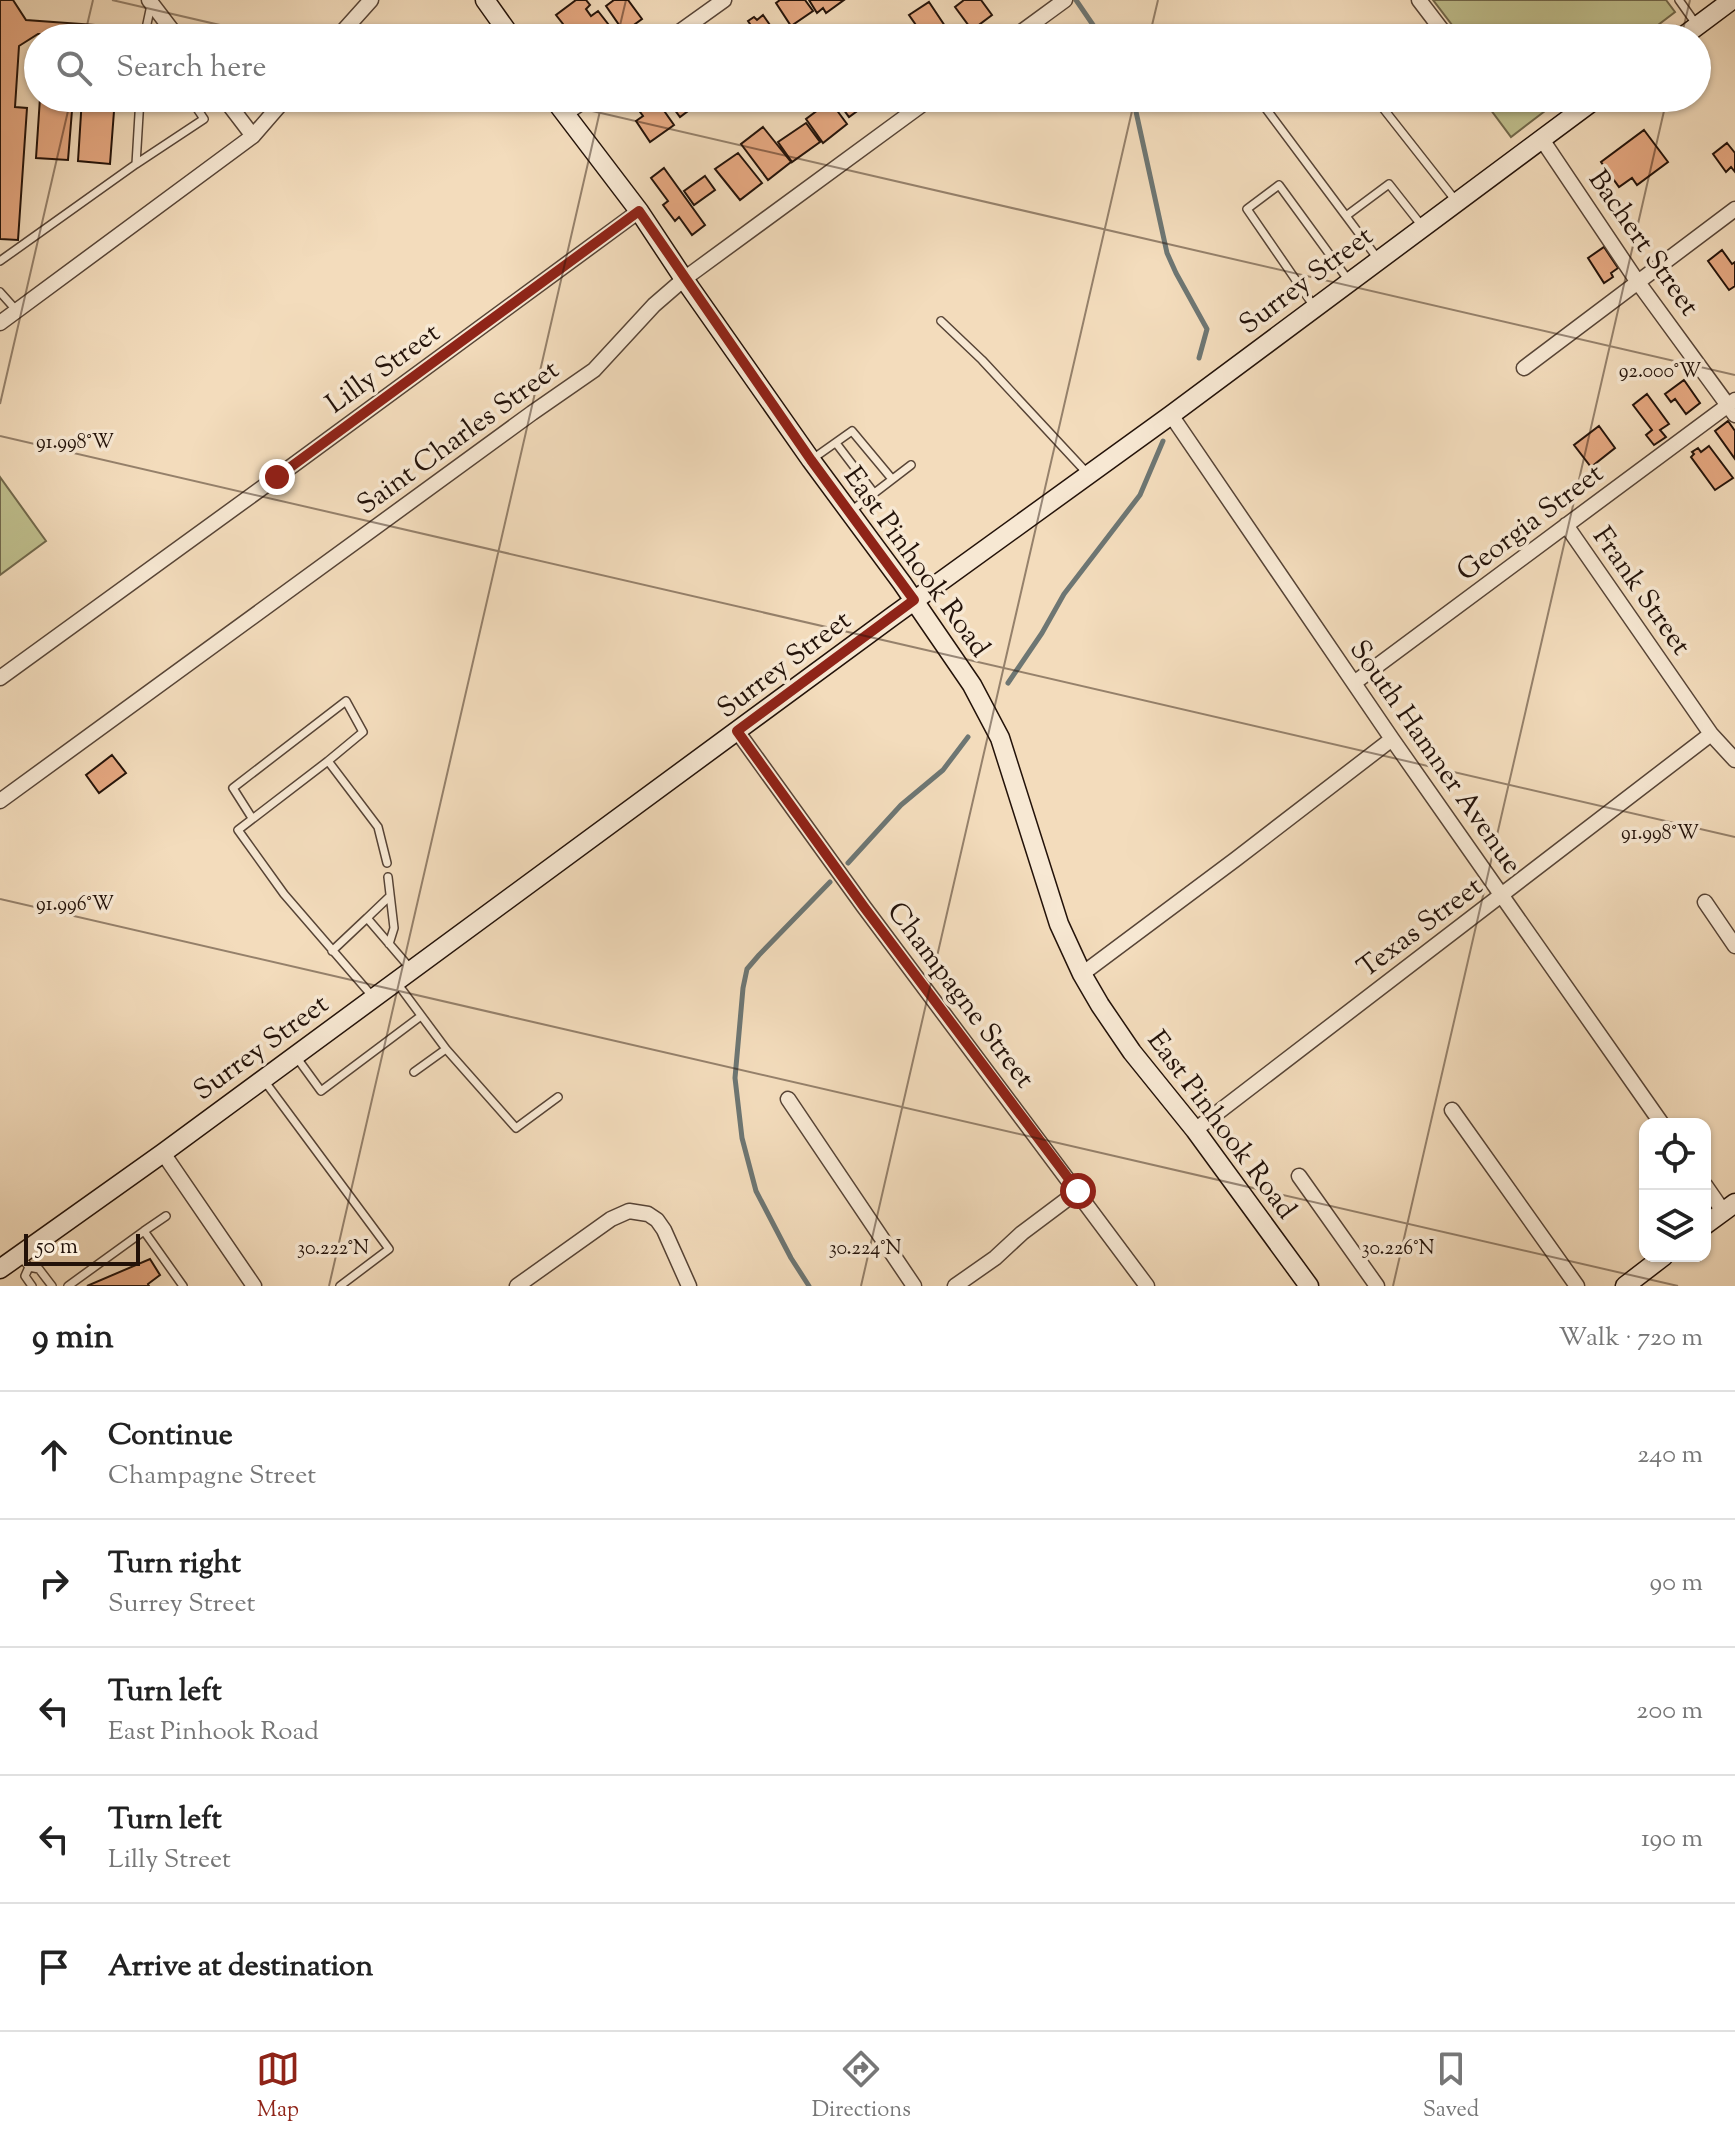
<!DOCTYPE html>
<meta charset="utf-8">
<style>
body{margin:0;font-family:"Sorts Mill Goudy",serif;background:#f2f2f2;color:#222}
.controls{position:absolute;right:24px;bottom:24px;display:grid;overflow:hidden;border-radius:16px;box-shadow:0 2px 6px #0004}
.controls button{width:72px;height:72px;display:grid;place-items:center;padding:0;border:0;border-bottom:2px solid #e0e0e0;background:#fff;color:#222;font:40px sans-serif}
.scale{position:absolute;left:24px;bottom:20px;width:116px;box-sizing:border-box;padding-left:8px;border:4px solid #231209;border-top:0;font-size:22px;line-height:28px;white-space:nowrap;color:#231209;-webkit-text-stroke:6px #f7e8d3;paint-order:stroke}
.stop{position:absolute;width:24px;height:24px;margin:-18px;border:6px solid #8f2418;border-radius:50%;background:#fff}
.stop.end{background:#8f2418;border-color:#fff;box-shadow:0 2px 8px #0008}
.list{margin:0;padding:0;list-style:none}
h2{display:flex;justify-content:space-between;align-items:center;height:104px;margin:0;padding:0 32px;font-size:34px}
h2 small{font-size:26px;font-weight:400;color:#767676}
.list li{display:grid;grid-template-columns:52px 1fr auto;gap:24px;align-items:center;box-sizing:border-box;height:128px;padding:0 32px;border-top:2px solid #e0e0e0}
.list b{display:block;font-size:30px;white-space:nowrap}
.list p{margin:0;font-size:26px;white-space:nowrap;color:#767676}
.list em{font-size:26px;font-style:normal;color:#767676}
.icon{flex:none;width:44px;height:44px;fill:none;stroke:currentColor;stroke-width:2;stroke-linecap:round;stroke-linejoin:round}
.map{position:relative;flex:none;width:1735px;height:1286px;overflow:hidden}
.search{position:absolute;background:#fff;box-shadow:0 2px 6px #0004;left:24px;right:24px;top:24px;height:88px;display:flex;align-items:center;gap:20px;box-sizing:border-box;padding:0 28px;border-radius:44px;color:#767676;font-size:30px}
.sheet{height:744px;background:#fff}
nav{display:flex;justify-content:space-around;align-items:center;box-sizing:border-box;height:112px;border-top:2px solid #e0e0e0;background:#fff;font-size:22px;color:#767676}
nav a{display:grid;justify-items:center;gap:4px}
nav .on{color:#8f2418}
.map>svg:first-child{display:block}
.green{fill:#bfbf8d;stroke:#71684b;stroke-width:2}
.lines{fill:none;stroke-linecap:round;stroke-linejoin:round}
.stream{stroke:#6d7673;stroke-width:5}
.building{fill:#e6a881;stroke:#231209;stroke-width:2}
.lane-casing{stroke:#574436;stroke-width:10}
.street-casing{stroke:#574436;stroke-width:17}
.secondary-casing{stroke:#231209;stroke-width:21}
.lane{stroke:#f7e8d3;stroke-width:7}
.street{stroke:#f7e8d3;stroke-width:14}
.secondary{stroke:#f7e8d3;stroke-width:18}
.route{stroke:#8f2418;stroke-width:10}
.ticks{fill:none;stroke:#231209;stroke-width:2;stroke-opacity:0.45}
.labels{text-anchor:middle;stroke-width:7;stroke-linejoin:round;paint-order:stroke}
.street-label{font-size:28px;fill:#231209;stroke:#f7e8d3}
.ticks-label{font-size:20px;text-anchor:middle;fill:#231209;stroke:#f7e8d3;stroke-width:7;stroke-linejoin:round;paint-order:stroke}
</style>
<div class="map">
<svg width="1735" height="1286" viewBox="0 0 1735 1286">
<rect width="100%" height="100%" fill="#f3dcbc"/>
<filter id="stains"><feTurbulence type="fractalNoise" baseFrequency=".0025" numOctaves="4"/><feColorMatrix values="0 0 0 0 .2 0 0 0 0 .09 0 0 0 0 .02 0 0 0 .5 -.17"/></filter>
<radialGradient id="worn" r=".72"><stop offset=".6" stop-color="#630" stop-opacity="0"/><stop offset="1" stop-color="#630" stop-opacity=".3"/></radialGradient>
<path class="green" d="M 1433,0 L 1666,0 L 1675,12 L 1641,38 L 1462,38 Z
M 1482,98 L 1562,98 L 1511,137 Z
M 0,477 L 46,541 L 0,575 Z"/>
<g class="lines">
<path class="stream" d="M 1076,0 L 1102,38
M 1133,98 L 1167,253 L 1176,273 L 1207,329 L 1199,358
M 1008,683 L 1042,633 L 1064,594 L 1140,495 L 1163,441
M 848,863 L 901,805 L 943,770 L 968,737
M 809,1286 L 791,1258 L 756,1191 L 742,1138 L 735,1078 L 743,988 L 747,969 L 759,955 L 830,882"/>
</g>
<path class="building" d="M 0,0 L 13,0 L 26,20 L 108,26 L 107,38 L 45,38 L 45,34 L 38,34 L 19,46 L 15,107 L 27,108 L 18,240 L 0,239 Z
M 576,0 L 586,0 L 590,5 L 586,9 L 591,16 L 598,11 L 619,38 L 574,38 L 556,15 Z
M 614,0 L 628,0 L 642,19 L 624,32 L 606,6 Z
M 780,0 L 805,0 L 813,11 L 791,26 L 776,3 Z
M 809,0 L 844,0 L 826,13 L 823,8 L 817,13 Z
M 964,0 L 981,0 L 992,15 L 972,30 L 955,7 Z
M 929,2 L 953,38 L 925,38 L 909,15 Z
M 763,15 L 779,38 L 748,38 L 742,30 L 750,24 L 748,21 L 754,17 L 757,20 Z
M 40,98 L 73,98 L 68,160 L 36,158 Z
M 82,98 L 115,98 L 110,164 L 78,161 Z
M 645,98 L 655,98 L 674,125 L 650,142 L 636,121 L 643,116 L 635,105 Z
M 666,98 L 690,98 L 696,105 L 680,117 Z
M 838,98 L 875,98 L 849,117 L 836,99 Z
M 830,101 L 847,124 L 823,143 L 806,119 Z
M 806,123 L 820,142 L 792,162 L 778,142 Z
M 763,127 L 791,162 L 768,180 L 741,144 Z
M 1644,130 L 1668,162 L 1637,185 L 1632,178 L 1619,187 L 1601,162 Z
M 1727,143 L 1735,153 L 1735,172 L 1731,167 L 1726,172 L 1713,154 Z
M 738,153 L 762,183 L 740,200 L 715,169 Z
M 664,168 L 705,225 L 692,235 L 679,217 L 675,221 L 663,205 L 668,201 L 651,178 Z
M 705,176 L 715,190 L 694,205 L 684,191 Z
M 1604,247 L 1618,268 L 1611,273 L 1613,277 L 1604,283 L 1588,258 Z
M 1722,250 L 1732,264 L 1735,262 L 1735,286 L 1729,290 L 1708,261 Z
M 1684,380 L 1700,403 L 1686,414 L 1675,399 L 1671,402 L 1665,394 Z
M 1647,394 L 1669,424 L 1660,430 L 1666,437 L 1654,445 L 1646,435 L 1652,430 L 1633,405 Z
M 1728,421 L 1735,431 L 1735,459 L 1715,431 Z
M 1599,426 L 1615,448 L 1591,467 L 1574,445 Z
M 1709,446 L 1733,478 L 1715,490 L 1691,457 L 1694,454 L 1692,452 L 1698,448 L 1701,452 Z
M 112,755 L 126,773 L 99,793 L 86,775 Z
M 150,1259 L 160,1275 L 148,1284 L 149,1286 L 87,1286 Z"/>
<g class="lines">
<g class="lane-casing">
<path id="lane" d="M 1679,0 L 1696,24
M 144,38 L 151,5
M 1258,98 L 1346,216 L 1389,184 L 1422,226
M 1375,98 L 1456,201
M 136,164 L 204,119 L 190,98
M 1346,216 L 1378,259
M 0,261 L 136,164 L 140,98
M 0,292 L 17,311
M 1313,305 L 1247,209 L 1279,185 L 1349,281
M 941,321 L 982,360 L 1087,473
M 836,443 L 874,493
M 811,460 L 852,431 L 892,479
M 851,511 L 911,465
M 252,818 L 233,788 L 346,701 L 363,732 L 328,761
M 388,877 L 394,928 L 389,944
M 367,918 L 390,896
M 332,951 L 367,918 L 410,968
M 397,983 L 446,1049 L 516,1128 L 558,1097
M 373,997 L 284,894 L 238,830 L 328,761 L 378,827 L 387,863
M 297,1058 L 321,1091 L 421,1016
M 414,1072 L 446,1049
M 263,1079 L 389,1249 L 340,1286
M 166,1216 L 144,1231 L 183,1286
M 21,1257 L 29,1267 L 39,1269 L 52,1286
M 29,1267 L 25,1276 L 32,1286
M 68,1286 L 144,1231"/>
</g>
<g class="street-casing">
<path id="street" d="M 149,0 L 178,38
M 1419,0 L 1448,38
M 337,38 L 371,0
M 671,38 L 724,0
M 1013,38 L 1065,0
M 224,98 L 253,136
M 565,114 L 588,98
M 1541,138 L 1637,281 L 1735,415
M 0,323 L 253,136 L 286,98
M 1524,368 L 1735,209
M 1171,415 L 1392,739 L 1662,1124
M 1566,525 L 1711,734 L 1735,760
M 0,678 L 277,477 L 639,211
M 1354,683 L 1735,400
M 737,731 L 864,907 L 1147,1286
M 0,801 L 532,413 L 594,370 L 654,305 L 684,279 L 931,98
M 1705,902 L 1735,946
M 1082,974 L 1236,859 L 1392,739
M 788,1099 L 914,1286
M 1452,1110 L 1577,1286
M 1195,1130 L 1711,734
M 163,1153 L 254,1286
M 1299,1176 L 1377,1286
M 1705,1185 L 1723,1211
M 517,1286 L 611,1219 L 629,1211 L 648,1214 L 657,1220 L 664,1230 L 689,1286
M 955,1286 L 995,1258 L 1022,1233 L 1078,1191"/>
</g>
<g class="secondary-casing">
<path id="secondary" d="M 485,0 L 512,38
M 1681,38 L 1732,0
M 553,98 L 639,211 L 684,279 L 811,460 L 902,583 L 972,685 L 1000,738 L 1059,924 L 1082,974 L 1100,1005 L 1132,1052 L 1195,1130 L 1309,1286
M 1705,1225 L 1735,1203
M 0,1269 L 163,1153 L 893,616 L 1171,415 L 1597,98
M 1625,1286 L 1664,1256"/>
</g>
<use href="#lane" class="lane"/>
<use href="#street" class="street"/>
<use href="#secondary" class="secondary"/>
</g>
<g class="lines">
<path class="route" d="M 277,477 L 639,211 L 811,460 L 914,600 L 737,731 L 864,907 L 1078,1191"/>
</g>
<path class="ticks" d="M 112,0 L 276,38M 84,38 L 93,0M 617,38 L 626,0M 1149,38 L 1158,0M 1681,38 L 1690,0M 536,98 L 1735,375M 0,404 L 71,98M 0,436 L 1735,837M 0,899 L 1678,1286M 329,1286 L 603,98M 861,1286 L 1135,98M 1393,1286 L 1667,98"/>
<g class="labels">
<g class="street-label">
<text transform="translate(1645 242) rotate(55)" y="10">Bachert Street</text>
<text transform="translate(1305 279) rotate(-37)" y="10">Surrey Street</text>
<text transform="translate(382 367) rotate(-36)" y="10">Lilly Street</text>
<text transform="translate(457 436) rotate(-36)" y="10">Saint Charles Street</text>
<text transform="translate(1529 521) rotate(-37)" y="10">Georgia Street</text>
<text transform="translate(918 561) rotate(54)" y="10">East Pinhook Road</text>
<text transform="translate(1643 590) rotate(55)" y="10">Frank Street</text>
<text transform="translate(783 663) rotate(-37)" y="10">Surrey Street</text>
<text transform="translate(1437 756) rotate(55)" y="10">South Hamner Avenue</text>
<text transform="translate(1419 926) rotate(-37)" y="10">Texas Street</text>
<text transform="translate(962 994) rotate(53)" y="10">Champagne Street</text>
<text transform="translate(260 1046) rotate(-36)" y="10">Surrey Street</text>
<text transform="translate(1223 1124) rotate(53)" y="10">East Pinhook Road</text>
</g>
</g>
<g class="ticks-label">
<text x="1660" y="377">92.000°W</text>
<text x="75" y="448">91.998°W</text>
<text x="1660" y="839">91.998°W</text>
<text x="75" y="910">91.996°W</text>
<text x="333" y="1254">30.222°N</text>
<text x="865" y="1254">30.224°N</text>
<text x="1398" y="1254">30.226°N</text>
</g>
<rect width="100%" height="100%" filter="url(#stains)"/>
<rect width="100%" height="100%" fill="url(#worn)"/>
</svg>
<div class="controls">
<button><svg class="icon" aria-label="locate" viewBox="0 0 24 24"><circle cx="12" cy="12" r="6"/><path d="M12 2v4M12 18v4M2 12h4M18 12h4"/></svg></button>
<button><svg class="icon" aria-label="layers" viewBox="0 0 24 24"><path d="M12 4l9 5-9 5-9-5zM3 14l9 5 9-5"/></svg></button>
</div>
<div class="scale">50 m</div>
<div class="stop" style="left:1078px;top:1191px"></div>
<div class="stop end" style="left:277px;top:477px"></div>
<div class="search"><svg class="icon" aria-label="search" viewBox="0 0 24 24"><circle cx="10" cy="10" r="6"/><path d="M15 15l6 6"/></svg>Search here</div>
</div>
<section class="sheet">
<h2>9 min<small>Walk · 720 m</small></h2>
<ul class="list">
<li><svg class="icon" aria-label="ahead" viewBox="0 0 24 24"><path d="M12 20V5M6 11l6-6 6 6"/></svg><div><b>Continue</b><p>Champagne Street</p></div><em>240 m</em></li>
<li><svg class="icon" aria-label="right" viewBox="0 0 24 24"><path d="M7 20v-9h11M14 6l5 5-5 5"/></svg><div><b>Turn right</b><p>Surrey Street</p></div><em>90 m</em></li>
<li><svg class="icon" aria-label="left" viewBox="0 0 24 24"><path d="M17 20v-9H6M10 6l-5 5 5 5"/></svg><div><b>Turn left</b><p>East Pinhook Road</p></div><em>200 m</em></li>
<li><svg class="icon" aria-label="left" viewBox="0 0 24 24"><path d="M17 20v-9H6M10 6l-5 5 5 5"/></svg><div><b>Turn left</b><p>Lilly Street</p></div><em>190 m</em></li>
<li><svg class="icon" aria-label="arrive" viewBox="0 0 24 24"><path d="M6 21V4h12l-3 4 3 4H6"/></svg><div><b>Arrive at destination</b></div></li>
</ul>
</section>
<nav>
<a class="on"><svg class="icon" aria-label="map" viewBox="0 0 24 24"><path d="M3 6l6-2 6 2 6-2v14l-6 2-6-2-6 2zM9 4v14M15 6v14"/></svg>Map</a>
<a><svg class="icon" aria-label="directions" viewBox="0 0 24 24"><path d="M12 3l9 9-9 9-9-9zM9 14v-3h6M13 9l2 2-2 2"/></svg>Directions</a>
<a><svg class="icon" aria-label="saved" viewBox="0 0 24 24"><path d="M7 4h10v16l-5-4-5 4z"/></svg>Saved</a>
</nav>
